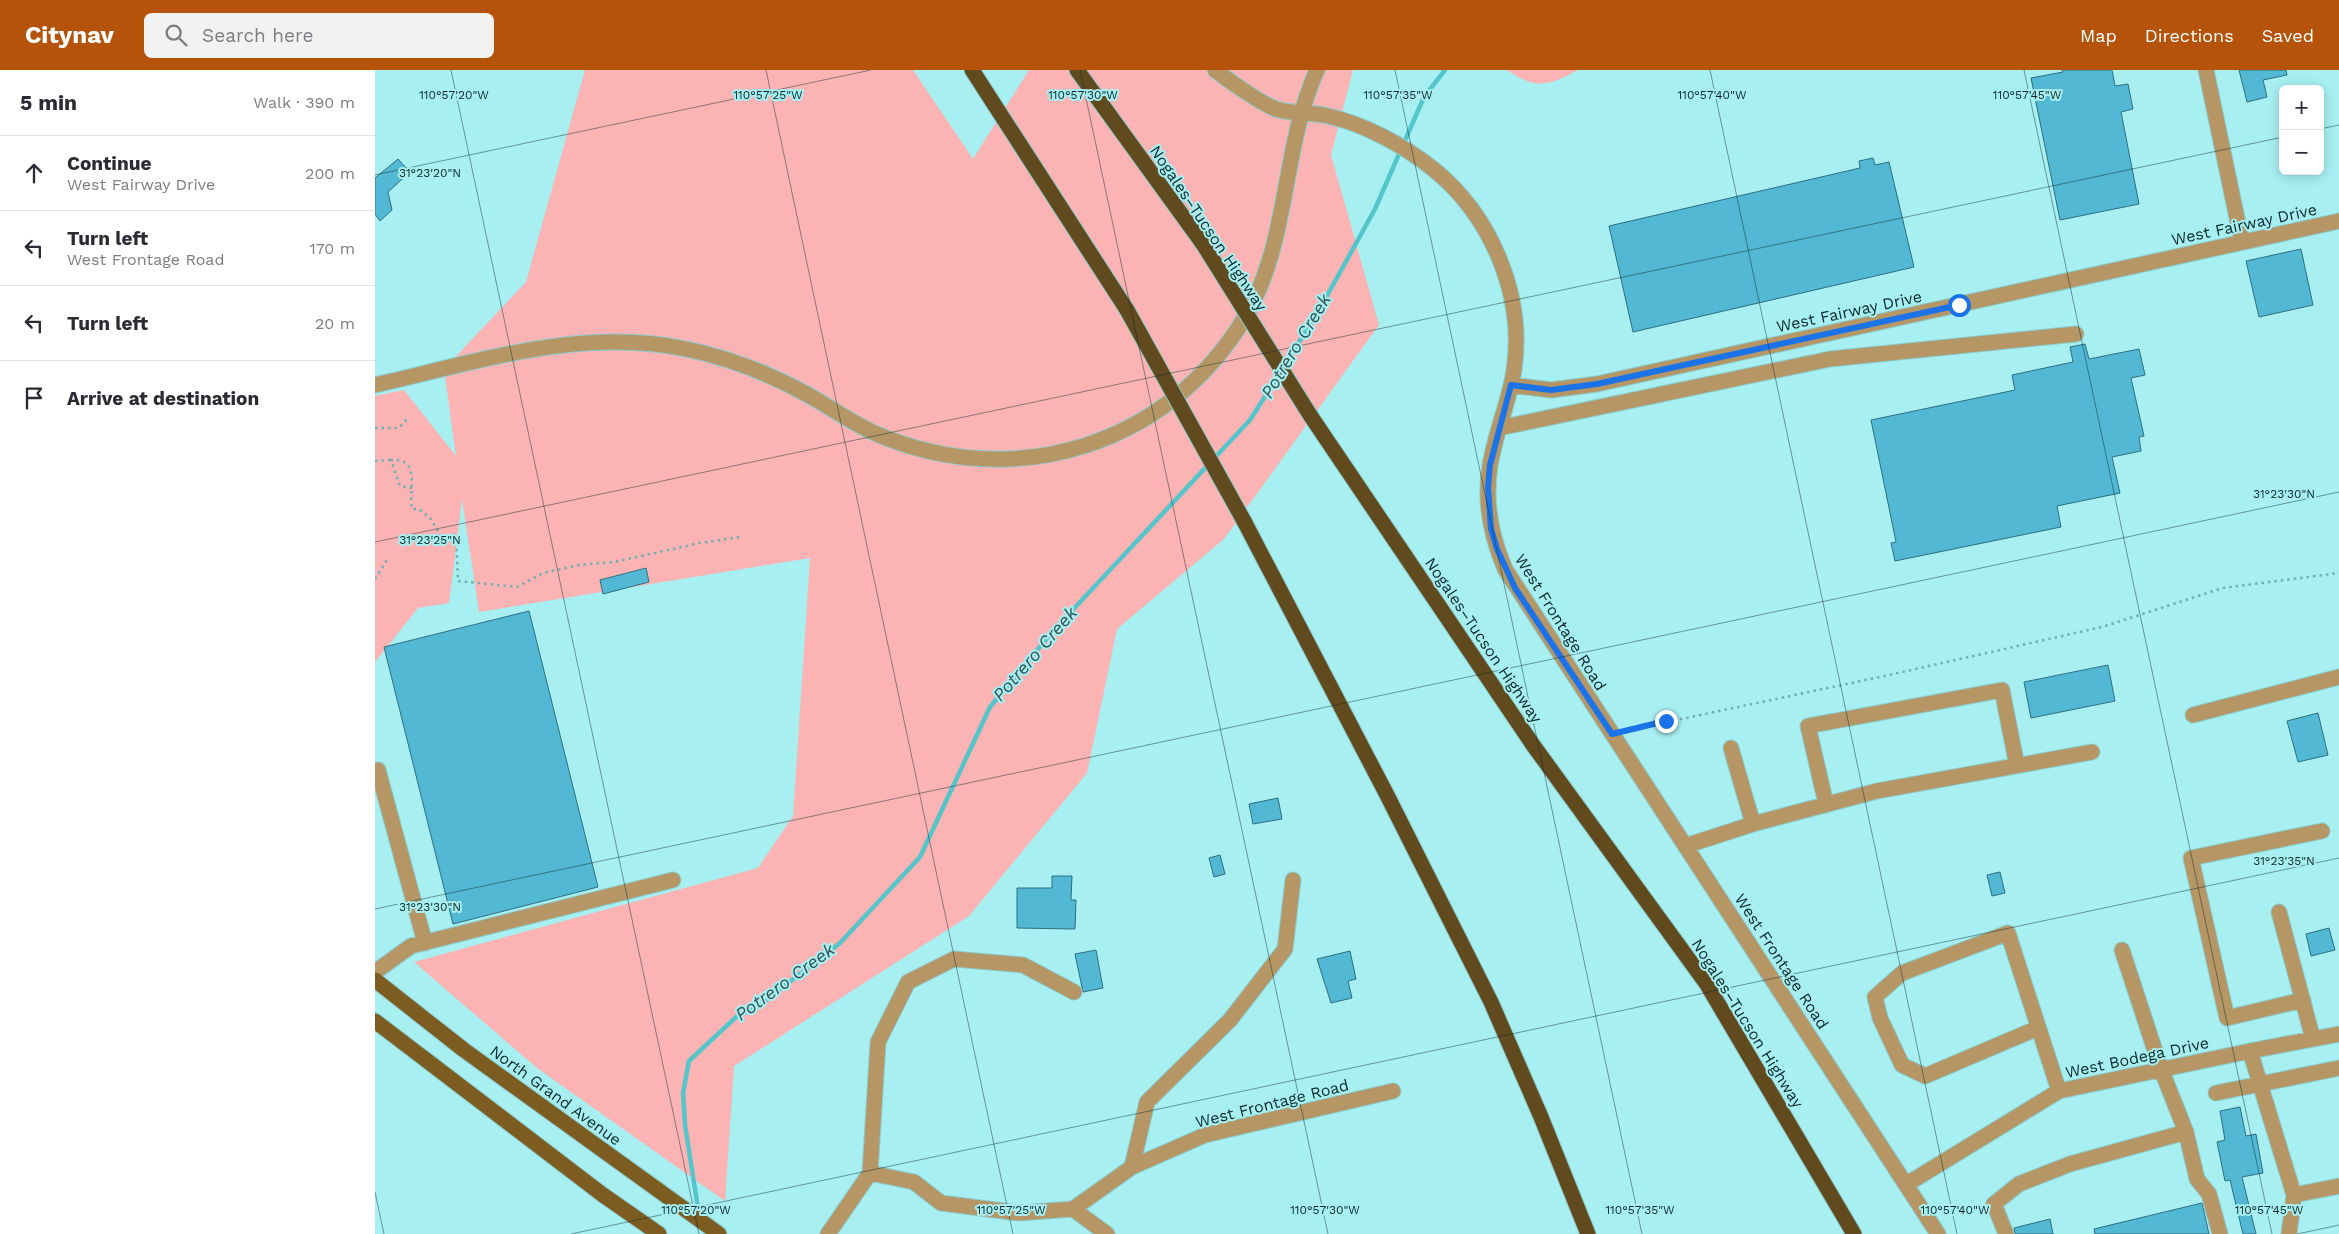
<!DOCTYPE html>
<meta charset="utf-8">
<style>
body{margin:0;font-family:"Work Sans",sans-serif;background:#f2f2f3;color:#2b2b33}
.controls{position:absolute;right:15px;top:15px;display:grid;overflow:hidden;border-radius:8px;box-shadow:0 2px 12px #0003}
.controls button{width:45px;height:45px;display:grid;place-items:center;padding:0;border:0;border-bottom:1px solid #e1e1e2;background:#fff;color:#2b2b33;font:25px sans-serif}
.stop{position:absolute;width:15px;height:15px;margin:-11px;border:4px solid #1a73e8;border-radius:50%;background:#fff}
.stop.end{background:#1a73e8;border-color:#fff;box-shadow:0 1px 5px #0008}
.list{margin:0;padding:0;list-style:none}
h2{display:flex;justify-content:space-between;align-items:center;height:65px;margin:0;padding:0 20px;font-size:21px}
h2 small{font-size:16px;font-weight:400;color:#7c7c81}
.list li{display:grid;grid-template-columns:32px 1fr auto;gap:15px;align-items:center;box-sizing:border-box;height:75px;padding:0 20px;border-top:1px solid #e1e1e2}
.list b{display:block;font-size:19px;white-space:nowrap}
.list p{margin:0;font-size:16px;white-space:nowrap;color:#7c7c81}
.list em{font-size:16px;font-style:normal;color:#7c7c81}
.icon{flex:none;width:28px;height:28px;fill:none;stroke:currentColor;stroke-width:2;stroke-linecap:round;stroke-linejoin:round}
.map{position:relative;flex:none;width:1964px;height:1164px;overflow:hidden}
header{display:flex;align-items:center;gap:30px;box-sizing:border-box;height:70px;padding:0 25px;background:#b45309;color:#fff}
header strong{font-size:24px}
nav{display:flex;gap:28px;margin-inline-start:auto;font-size:18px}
.search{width:350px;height:45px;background:#f2f2f3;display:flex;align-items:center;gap:12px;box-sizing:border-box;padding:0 18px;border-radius:8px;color:#7c7c81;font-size:19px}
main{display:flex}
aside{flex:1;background:#fff}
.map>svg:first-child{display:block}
.green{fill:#fbb3b3}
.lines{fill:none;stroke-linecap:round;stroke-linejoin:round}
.stream{stroke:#54c5ca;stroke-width:4.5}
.building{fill:#52b8d3;stroke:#2e6f81}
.minor-casing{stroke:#8bcbcd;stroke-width:17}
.major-casing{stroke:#8bcbcd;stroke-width:17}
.highway-casing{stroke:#8bcbcd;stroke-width:17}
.path{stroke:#74afb0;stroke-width:2.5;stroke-dasharray:2.5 4;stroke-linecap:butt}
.minor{stroke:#b59664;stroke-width:15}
.major{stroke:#7d5c21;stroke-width:15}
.highway{stroke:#624a1f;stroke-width:15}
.highway-bridge-casing{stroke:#8bcbcd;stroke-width:17;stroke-linecap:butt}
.highway-bridge{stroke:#624a1f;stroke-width:15}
.route{stroke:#1a73e8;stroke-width:6}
.ticks{fill:none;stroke:#0b292a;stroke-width:1;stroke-opacity:0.45}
.labels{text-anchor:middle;stroke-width:4;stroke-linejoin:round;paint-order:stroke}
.street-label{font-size:16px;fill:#0b292a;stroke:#a7eff1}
.water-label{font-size:18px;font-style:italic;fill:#325456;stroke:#a7eff1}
.ticks-label{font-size:12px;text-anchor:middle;fill:#0b292a;stroke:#a7eff1;stroke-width:4;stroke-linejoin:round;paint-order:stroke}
</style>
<header>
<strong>Citynav</strong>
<div class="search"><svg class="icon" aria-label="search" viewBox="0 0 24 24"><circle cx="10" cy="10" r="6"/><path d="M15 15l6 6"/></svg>Search here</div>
<nav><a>Map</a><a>Directions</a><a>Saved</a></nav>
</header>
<main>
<aside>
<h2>5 min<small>Walk · 390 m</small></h2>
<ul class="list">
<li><svg class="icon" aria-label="ahead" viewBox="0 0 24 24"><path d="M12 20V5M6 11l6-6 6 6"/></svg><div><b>Continue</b><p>West Fairway Drive</p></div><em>200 m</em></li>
<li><svg class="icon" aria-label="left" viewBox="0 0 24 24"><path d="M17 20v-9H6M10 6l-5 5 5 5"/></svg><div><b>Turn left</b><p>West Frontage Road</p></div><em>170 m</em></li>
<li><svg class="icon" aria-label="left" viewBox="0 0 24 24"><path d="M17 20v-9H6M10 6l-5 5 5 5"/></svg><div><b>Turn left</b></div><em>20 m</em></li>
<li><svg class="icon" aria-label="arrive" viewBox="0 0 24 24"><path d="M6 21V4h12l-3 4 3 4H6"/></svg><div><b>Arrive at destination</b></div></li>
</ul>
</aside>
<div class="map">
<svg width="1964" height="1164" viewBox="0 0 1964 1164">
<rect width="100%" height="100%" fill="#a7eff1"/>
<path class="green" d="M 210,0 L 538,0 L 598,89 L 654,0 L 978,0 L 956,85 L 1004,255 L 849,469 L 742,559 L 712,703 L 594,846 L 359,996 L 350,1131 L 162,998 L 39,892 L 383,798 L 418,746 L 435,488 L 104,542 L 87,429 L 74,533 L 43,538 L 0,592 L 0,326 L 29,320 L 81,386 L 69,299 L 151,212 Z
M 1132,0 L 1203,0 C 1174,16 1160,20 1132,0 Z"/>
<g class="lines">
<path class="stream" d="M 909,296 L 943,242 L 1000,139 L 1049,27 L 1070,0
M 324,1145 L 310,1055 L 308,1023 L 314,991 L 361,947 L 382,937 L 465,873 L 545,787 L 615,637 L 677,562 L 875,350 L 905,303"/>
</g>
<path class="building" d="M 1687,0 L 1737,0 L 1740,16 L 1753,14 L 1758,39 L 1746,42 L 1764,134 L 1685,150 L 1656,8 L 1688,2 Z
M 1864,0 L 1911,0 L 1912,5 L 1888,10 L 1892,27 L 1872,32 Z
M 1498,88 L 1500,95 L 1514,92 L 1539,197 L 1258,262 L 1234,156 L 1485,98 L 1484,91 Z
M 23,89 L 35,102 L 13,122 L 17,140 L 5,151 L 0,144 L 0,108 Z
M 1926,179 L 1938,235 L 1884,247 L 1871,191 Z
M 1710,274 L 1714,289 L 1764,279 L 1770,305 L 1756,308 L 1769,366 L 1764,367 L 1766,381 L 1737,387 L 1745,423 L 1682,436 L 1686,457 L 1520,491 L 1516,473 L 1521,472 L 1496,350 L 1640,320 L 1637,305 L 1698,292 L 1695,277 Z
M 271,498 L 274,512 L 228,524 L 225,510 Z
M 154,541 L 223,817 L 78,854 L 9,577 Z
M 1733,595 L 1740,631 L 1656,648 L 1649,612 Z
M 1943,643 L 1953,685 L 1923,692 L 1912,651 Z
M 903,728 L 907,749 L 878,754 L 874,734 Z
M 845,785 L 850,804 L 839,807 L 834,788 Z
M 1625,802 L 1630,823 L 1617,826 L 1612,805 Z
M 677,806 L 697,806 L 696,830 L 701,830 L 700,859 L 642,858 L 642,818 L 677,818 Z
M 1954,858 L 1960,880 L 1936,886 L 1931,864 Z
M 721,880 L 728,918 L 708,922 L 700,884 Z
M 975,881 L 981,909 L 973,911 L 977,928 L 956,933 L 942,889 Z
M 1865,1037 L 1871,1066 L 1881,1064 L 1888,1103 L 1867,1107 L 1881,1164 L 1868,1164 L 1855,1110 L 1850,1111 L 1842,1072 L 1850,1070 L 1845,1041 Z
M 1827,1133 L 1834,1164 L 1720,1164 L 1719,1159 Z
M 1675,1149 L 1678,1164 L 1640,1164 L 1639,1158 Z"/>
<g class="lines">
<g class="minor-casing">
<path id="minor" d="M 840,0 C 853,10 889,36 904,40 C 920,44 937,42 953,46 C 989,54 1028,75 1057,98 C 1116,145 1150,225 1139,300 C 1134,333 1120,363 1115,396 C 1109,432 1116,466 1130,499 L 1563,1164
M 1831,0 L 1867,172
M 0,315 C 102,292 206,257 311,279 C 354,288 396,304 435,326 C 458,339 480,355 504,365 C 640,422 792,376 869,249 C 915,173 906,80 942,0
M 1136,315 L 1176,320 L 1222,314 L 1964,151
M 1124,358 L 1455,289 L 1701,264
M 1818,645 L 1964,607
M 1356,678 L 1378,754
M 3,700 L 50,873
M 1451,734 L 1433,656 L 1627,620 L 1642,696
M 1310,776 L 1378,754 L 1502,721 L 1717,682
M 1904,842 L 1938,969
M 0,902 L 36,876 L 298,810
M 1928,930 L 1852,948 L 1816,788 L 1947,761
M 1663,958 L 1550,1006 L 1527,995 L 1505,948 L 1500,927 L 1527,903 L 1633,863 L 1684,1021
M 1875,981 L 1919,1125
M 1841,1023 L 1964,998
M 1811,1062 L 1822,1109 L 1834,1124 L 1845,1164
M 757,1097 L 772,1032 L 855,950 L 910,879 L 918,810
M 495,1103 L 503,972 L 533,912 L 579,889 L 648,895 L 699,922
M 1532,1114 L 1684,1021 L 1875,981 L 1964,964
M 698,1139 L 732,1164
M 453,1164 L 495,1103 L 539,1112 L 566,1133 L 644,1143 L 698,1139 L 757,1097 L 830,1065 L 1018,1021
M 1631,1164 L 1619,1134 L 1644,1114 L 1695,1094 L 1811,1062 L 1786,999 L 1747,880
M 1914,1164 L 1919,1125 L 1964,1116"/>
</g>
<g class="major-casing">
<path id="major" d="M 0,910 L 89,980 L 344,1164
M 0,951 L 228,1125 L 284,1164"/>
</g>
<g class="highway-casing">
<path id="highway" d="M 597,0 L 752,240
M 702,0 L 828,174
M 935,345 L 1158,675 L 1331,913 L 1479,1164
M 869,451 L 1012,725 L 1116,932 L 1166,1047 L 1213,1164"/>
</g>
<path class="path" d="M 0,358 L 24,358 L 32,349
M 0,391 L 16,390
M 37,418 L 25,416 L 16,390 C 47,388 33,420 37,439 L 44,439 L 55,448 L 70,472 L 81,463 L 83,511 L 142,517 L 168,503 L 204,495 L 239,492 L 325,473 L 365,467
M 0,509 L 14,487
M 1254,660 L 1505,607 L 1727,557 L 1848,518 L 1964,503"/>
<use href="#minor" class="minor"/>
<use href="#major" class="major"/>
<use href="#highway" class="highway"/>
<g class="highway-bridge-casing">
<path id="highway-bridge" d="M 828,174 L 935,345
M 752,240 L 869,451"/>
</g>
<use href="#highway-bridge" class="highway-bridge"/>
</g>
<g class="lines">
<path class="route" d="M 1291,651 L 1237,664 L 1140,518 L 1122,479 L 1116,459 L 1113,417 L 1115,395 L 1136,315 L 1176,320 L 1222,314 L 1584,235"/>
</g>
<path class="ticks" d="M 76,0 L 324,1164M 391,0 L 638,1164M 705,0 L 953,1164M 1020,0 L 1267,1164M 1335,0 L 1582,1164M 1649,0 L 1897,1164M 1945,59 L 1964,55M 0,105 L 496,0M 0,472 L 1908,67M 0,839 L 1964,422M 0,1122 L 9,1164M 196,1164 L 1964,788M 1922,1164 L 1964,1155"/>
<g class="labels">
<g class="street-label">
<text transform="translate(1869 154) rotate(-12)" y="6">West Fairway Drive</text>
<text transform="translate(834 158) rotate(56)" y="6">Nogales–Tucson Highway</text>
<text transform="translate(1474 241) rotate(-12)" y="6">West Fairway Drive</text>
<text transform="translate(1186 552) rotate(58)" y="6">West Frontage Road</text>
<text transform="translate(1109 570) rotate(56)" y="6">Nogales–Tucson Highway</text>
<text transform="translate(1407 891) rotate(57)" y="6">West Frontage Road</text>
<text transform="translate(1373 953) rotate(58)" y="6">Nogales–Tucson Highway</text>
<text transform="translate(1762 987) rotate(-12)" y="6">West Bodega Drive</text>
<text transform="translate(181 1025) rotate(36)" y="6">North Grand Avenue</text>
<text transform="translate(897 1033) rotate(-14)" y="6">West Frontage Road</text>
</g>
<g class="water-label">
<text transform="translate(921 276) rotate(-59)" y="6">Potrero Creek</text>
<text transform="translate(660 584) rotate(-49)" y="6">Potrero Creek</text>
<text transform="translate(410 912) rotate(-36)" y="6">Potrero Creek</text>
</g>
</g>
<g class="ticks-label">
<text x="79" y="29">110°57'20"W</text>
<text x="393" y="29">110°57'25"W</text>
<text x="708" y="29">110°57'30"W</text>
<text x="1023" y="29">110°57'35"W</text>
<text x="1337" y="29">110°57'40"W</text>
<text x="1652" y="29">110°57'45"W</text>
<text x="55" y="107">31°23'20"N</text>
<text x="1909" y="428">31°23'30"N</text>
<text x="55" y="474">31°23'25"N</text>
<text x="1909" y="795">31°23'35"N</text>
<text x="55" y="841">31°23'30"N</text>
<text x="321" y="1144">110°57'20"W</text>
<text x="636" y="1144">110°57'25"W</text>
<text x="950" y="1144">110°57'30"W</text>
<text x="1265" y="1144">110°57'35"W</text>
<text x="1580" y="1144">110°57'40"W</text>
<text x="1894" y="1144">110°57'45"W</text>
</g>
</svg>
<div class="controls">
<button>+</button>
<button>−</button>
</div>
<div class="stop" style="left:1584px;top:235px"></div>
<div class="stop end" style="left:1291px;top:651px"></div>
</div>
</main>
